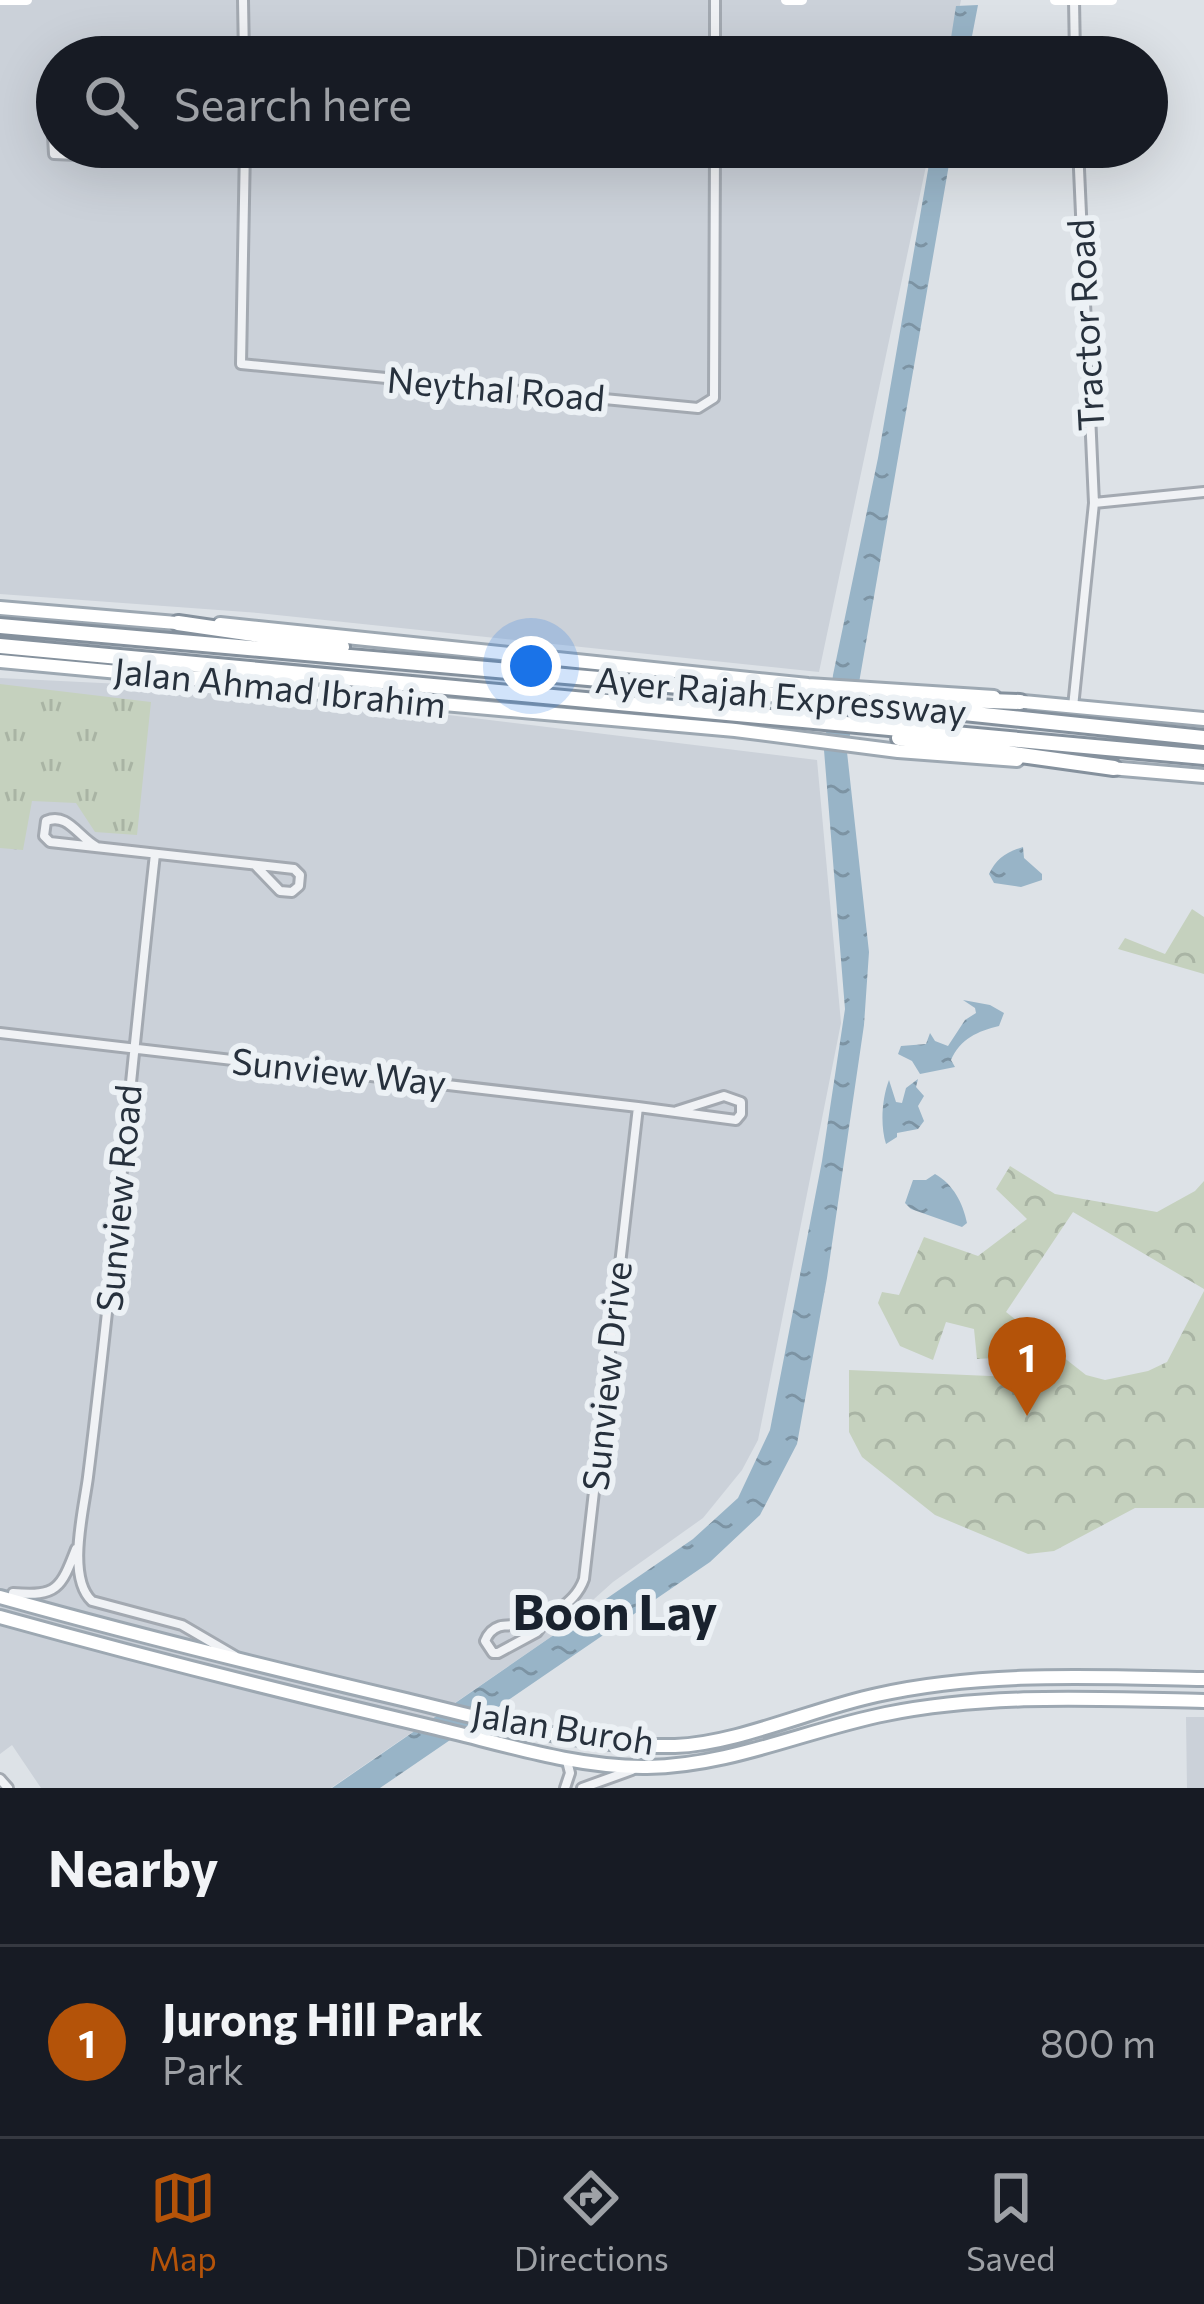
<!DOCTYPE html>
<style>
body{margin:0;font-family:Commissioner,sans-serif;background:#20242c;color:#f1f3f6}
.you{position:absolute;left:531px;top:666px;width:42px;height:42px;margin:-30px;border:9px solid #fff;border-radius:50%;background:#1a73e8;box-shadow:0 0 0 18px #1a73e833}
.badge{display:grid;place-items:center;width:78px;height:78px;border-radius:50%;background:#b45309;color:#fff;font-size:39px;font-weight:700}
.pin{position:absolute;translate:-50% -99px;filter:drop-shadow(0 3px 6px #0008)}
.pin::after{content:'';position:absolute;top:63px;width:42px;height:36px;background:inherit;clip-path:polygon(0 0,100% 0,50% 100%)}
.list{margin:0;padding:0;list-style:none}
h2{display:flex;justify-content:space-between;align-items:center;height:156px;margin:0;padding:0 48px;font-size:51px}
h2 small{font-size:39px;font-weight:400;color:#9ea1a6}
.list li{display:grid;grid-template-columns:78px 1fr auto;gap:36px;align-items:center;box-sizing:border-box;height:192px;padding:0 48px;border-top:3px solid #363941}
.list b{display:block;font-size:45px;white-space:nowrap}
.list p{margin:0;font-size:39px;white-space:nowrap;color:#9ea1a6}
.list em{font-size:39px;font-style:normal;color:#9ea1a6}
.icon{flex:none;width:66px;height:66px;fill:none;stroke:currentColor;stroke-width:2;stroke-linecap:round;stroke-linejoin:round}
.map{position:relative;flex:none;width:1204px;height:1788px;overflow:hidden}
.search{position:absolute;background:#171b24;box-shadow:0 12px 48px #0002;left:36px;right:36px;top:36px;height:132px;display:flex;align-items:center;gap:30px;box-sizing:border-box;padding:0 42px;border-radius:66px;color:#9ea1a6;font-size:45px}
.sheet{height:348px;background:#171b24}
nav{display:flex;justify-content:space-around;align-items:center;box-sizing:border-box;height:168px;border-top:3px solid #363941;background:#171b24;font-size:33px;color:#9ea1a6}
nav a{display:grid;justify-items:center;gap:6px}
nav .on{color:#b45309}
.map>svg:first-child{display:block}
.built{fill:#cbd1d9}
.grass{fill:url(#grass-tufts)}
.forest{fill:url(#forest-crowns)}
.water{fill:url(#water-ripples)}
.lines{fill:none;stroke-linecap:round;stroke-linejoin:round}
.minor-casing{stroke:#a3a9b1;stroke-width:14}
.primary-casing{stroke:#9da8b2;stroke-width:18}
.motorway-casing{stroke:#85919d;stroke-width:20}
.minor{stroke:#f0f2f5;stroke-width:8}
.secondary{stroke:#fff;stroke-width:10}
.primary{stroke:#fff;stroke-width:12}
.motorway{stroke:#fff;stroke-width:14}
.labels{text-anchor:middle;stroke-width:12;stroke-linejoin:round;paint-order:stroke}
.street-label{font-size:36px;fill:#27313d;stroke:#ecf1f5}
.district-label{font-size:48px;font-weight:bold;fill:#19222e;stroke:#ecf1f5}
</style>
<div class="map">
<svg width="1204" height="1788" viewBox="0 0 1204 1788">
<defs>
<pattern id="grass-tufts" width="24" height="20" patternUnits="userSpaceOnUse" patternTransform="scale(3)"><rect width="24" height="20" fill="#c5d1be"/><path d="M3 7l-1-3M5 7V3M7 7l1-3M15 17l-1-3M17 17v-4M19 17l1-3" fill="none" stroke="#a9b4a4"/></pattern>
<pattern id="forest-crowns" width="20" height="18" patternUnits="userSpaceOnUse" patternTransform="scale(3)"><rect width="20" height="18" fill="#c5d1be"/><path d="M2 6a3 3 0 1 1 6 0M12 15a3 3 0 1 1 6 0" fill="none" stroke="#a9b4a4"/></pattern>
<pattern id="water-ripples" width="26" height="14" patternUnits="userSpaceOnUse" patternTransform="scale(3)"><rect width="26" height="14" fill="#98b4c7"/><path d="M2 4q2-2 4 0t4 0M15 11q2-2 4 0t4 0" fill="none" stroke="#7c93a3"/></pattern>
</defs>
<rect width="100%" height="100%" fill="#dde2e7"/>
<path class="built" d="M 0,0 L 961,0 L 949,57 L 57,57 L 57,147 L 930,147 L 819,672 L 258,613 L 0,594 Z
M 0,678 L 243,690 L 817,760 L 841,1023 L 758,1440 L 742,1470 L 703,1518 L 613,1582 L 555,1634 L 331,1788 L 41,1788 L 12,1745 L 0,1754 Z
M 1186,1717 L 1204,1717 L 1204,1788 L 1187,1788 Z"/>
<path class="grass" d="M 0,684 L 151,702 L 137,835 L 95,832 L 76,803 L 32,801 L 23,850 L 0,848 Z"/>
<path class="forest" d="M 1192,909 L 1204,917 L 1204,974 L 1118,949 L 1125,938 L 1165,954 Z
M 1010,1166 L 1055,1194 L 1157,1212 L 1195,1191 L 1204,1181 L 1204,1289 L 1073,1212 L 1006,1312 L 1086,1375 L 1105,1380 L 1148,1371 L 1167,1362 L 1204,1291 L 1204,1508 L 1135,1508 L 1054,1551 L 1028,1554 L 935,1515 L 862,1457 L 849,1432 L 849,1370 L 1014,1377 L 1012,1357 L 977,1359 L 974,1329 L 946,1322 L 933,1360 L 900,1346 L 878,1303 L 882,1292 L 899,1295 L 924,1237 L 978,1256 L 1027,1219 L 996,1189 Z"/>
<path class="water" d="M 978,5 L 968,57 L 948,57 L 956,6 Z
M 932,147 L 952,147 L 847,752 L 869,952 L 864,1025 L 827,1278 L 797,1444 L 760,1515 L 710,1562 L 380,1788 L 332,1788 L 693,1539 L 738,1498 L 770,1430 L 822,1161 L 845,1009 L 824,750 L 833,675 L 878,458 Z
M 1023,847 L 1024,858 L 1042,874 L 1042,880 L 1021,887 L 994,883 L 989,874 C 996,859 1006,852 1023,847 Z
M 963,1000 L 990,1005 L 1004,1013 L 999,1026 C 978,1031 960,1039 951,1060 L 955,1067 L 920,1074 L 912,1061 L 898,1054 L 901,1046 L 926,1044 L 930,1033 L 935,1041 L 948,1046 L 965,1020 L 976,1013 L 975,1008 Z
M 918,1079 L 916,1087 L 924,1096 L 918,1106 L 924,1121 L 918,1129 L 897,1133 L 897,1137 L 886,1144 C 880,1125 882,1098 889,1080 L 896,1102 L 902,1103 L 906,1088 Z
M 935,1174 C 953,1184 963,1203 967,1223 L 962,1227 L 911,1209 L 905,1203 L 913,1180 L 926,1180 Z"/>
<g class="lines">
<g class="minor-casing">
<path id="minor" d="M 243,0 L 244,57
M 715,0 L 715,57
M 1074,0 L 1075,57
M 53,135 L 54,154 L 101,156 L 715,153
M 245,147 L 241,364 L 698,408 L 714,398 L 715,147
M 1094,503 L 1204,492
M 1073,707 L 1094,503 L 1078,147
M 97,847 C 78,837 68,812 46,821 L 44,836 L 50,842 L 294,869 L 300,875 L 299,886 L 292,892 L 280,891 L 255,865
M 155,854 C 132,1061 114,1269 88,1477 C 84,1509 66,1577 92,1601 L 182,1625 L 235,1656
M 0,1033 L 638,1107 L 736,1120 L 741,1114 L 741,1102 L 724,1096 L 677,1111
M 13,1593 C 57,1597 61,1588 76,1549
M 539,1625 C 518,1629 495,1616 485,1641 L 493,1653 L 498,1653 L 537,1632 C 550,1611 575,1605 584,1579 L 638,1107
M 0,1779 L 8,1788
M 565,1788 L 570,1773 L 567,1761
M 582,1788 L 632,1770"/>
</g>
<g class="primary-casing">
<path id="primary" d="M 0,608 L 188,624
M 220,624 L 808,685 L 994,697
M 0,661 L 194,679
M 220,684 L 735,730 L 898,751 L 1017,760
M 1014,701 L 1204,719
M 1110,768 L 1204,776
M 0,1597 C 135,1635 270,1668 406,1700 C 493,1721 585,1748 675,1746 C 737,1744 815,1708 877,1695 C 983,1671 1096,1677 1204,1679
M 0,1617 C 144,1657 287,1693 432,1727 C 501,1743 575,1768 647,1767 C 730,1766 806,1730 886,1714 C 990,1693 1098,1699 1204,1701"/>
</g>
<g class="motorway-casing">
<path id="motorway" d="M 178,623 L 342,647
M 0,626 L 859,702 L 1204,738
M 0,646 L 1204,757
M 186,678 L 304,683
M 905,698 L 1020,702
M 899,738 L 1114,768"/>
</g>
<use href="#minor" class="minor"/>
<path class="secondary" d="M 0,0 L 27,0
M 786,0 L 802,0
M 1055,0 L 1112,0"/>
<use href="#primary" class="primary"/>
<use href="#motorway" class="motorway"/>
</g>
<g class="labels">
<g class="street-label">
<text transform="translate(1086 325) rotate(-93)" y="13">Tractor Road</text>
<text transform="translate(496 389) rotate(5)" y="13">Neythal Road</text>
<text transform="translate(280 688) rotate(6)" y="13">Jalan Ahmad Ibrahim</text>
<text transform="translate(781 696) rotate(5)" y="13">Ayer Rajah Expressway</text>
<text transform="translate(339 1072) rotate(6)" y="13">Sunview Way</text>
<text transform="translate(119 1198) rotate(-85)" y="13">Sunview Road</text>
<text transform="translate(607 1376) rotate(-84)" y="13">Sunview Drive</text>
<text transform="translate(563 1728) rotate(9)" y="13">Jalan Buroh</text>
</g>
<g class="district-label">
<text x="615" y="1630">Boon Lay</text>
</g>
</g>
</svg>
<div class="you"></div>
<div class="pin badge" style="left:1027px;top:1416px">1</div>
<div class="search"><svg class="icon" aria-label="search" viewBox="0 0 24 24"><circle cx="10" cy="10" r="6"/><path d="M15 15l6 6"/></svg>Search here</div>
</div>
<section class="sheet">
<h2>Nearby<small></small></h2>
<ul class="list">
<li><span class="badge">1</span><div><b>Jurong Hill Park</b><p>Park</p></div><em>800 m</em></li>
</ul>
</section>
<nav>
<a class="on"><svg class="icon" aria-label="map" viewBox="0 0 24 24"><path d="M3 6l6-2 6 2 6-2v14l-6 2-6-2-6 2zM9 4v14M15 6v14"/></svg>Map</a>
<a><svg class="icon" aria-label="directions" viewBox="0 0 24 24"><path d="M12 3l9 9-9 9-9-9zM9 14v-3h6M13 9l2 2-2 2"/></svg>Directions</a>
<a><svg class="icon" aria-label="saved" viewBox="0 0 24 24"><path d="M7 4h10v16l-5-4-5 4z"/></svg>Saved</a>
</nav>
